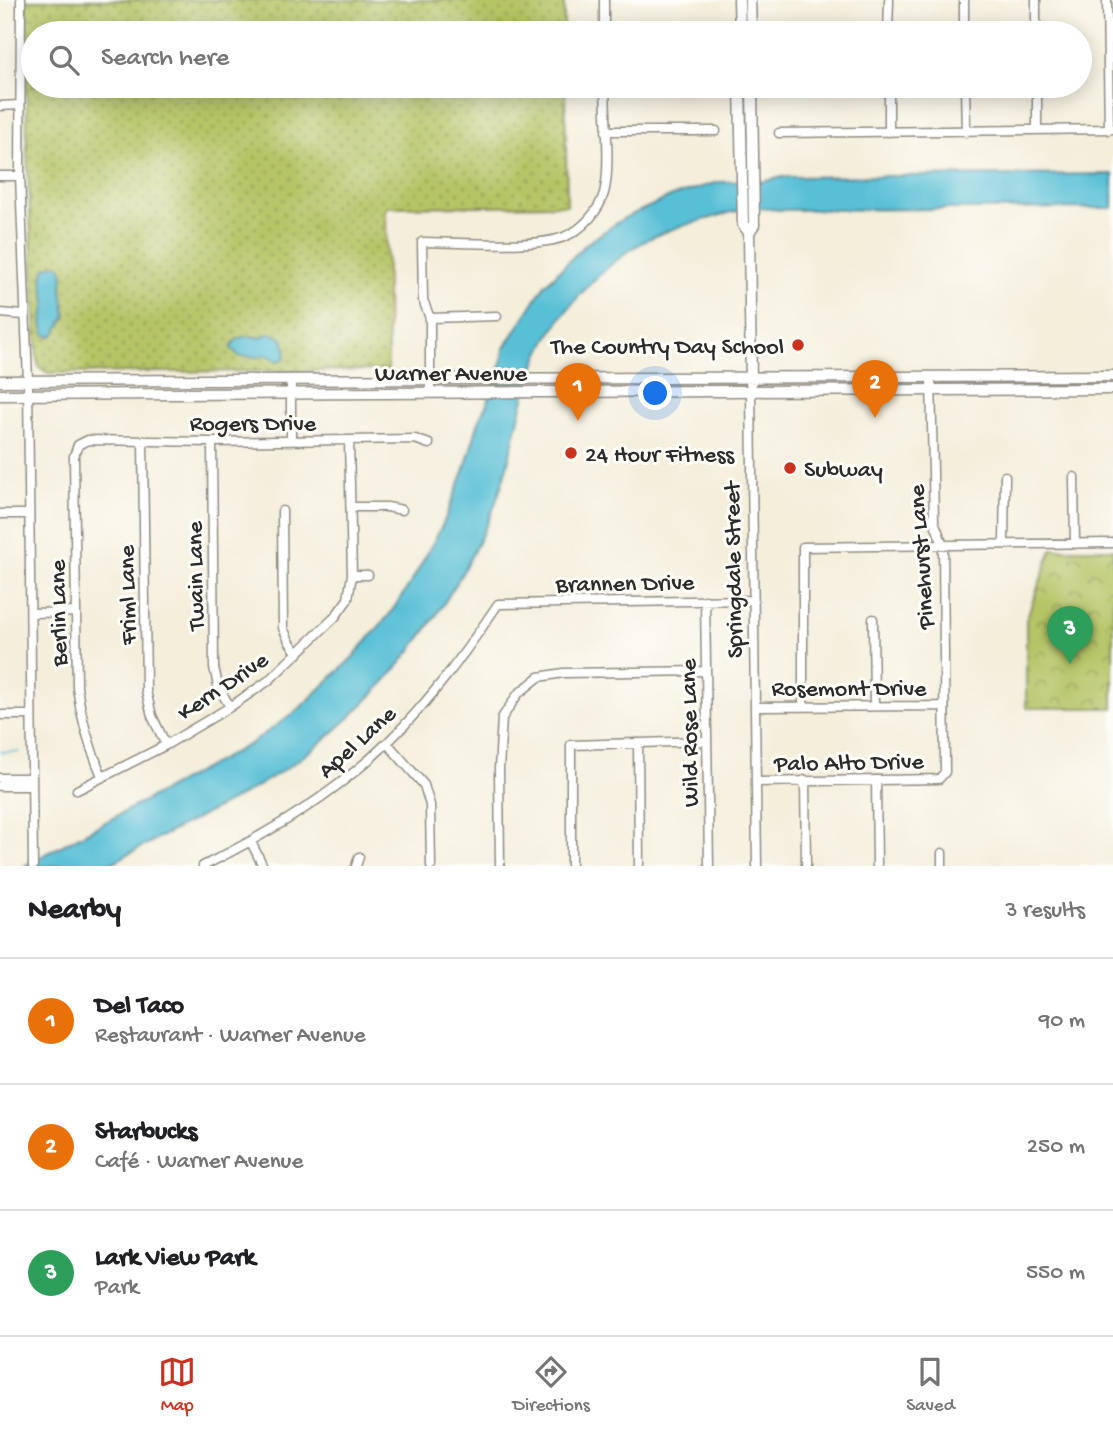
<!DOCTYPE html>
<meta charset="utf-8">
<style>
body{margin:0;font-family:"Gochi Hand",sans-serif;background:#f6f6f6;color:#202124}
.you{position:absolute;left:656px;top:394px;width:24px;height:24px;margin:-18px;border:5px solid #fff;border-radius:50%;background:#1a73e8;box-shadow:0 0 0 10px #1a73e833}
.badge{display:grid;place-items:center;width:46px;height:46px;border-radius:50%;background:#c8321e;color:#fff;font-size:23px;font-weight:700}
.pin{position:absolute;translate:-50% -58px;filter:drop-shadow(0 2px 4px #0008)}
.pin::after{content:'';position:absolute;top:37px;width:24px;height:21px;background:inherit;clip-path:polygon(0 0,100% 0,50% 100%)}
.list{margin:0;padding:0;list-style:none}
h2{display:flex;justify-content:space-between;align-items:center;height:91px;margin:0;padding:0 28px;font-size:30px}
h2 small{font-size:23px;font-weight:400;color:#757577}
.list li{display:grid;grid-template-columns:46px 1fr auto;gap:21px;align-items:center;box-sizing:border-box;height:126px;padding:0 28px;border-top:2px solid #e0e0e0}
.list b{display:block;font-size:26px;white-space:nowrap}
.list p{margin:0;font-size:23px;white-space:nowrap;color:#757577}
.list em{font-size:23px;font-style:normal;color:#757577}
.icon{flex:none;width:38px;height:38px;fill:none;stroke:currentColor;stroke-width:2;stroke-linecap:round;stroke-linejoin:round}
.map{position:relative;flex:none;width:1113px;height:866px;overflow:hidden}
.search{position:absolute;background:#fff;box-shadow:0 4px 18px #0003;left:21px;right:21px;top:21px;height:77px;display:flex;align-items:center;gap:18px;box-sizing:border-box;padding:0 24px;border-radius:38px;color:#757577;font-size:26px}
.sheet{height:469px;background:#fff}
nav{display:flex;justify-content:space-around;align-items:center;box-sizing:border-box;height:98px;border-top:2px solid #e0e0e0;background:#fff;font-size:19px;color:#757577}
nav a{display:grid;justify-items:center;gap:4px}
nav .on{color:#c8321e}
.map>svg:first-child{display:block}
.grass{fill:url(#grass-dots);stroke:#707848;stroke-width:2}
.park{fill:url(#park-crowns);stroke:#707848;stroke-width:2}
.water{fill:#58bfd6;stroke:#427580;stroke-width:2}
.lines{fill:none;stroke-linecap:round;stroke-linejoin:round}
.stream{stroke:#58bfd6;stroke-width:2}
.minor-casing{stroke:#908c83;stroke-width:11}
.major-casing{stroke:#908c83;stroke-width:13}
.minor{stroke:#fff;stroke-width:8}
.major{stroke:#fff;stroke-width:10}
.poi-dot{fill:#c8321e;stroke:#fdfcf7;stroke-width:2.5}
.labels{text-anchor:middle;stroke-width:6;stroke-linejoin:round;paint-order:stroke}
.poi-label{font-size:24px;fill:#2b2b2b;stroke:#fdfcf7;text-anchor:start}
.street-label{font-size:24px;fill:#2b2b2b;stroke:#fdfcf7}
</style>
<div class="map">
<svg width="1113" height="866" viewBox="0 0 1113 866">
<defs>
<pattern id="grass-dots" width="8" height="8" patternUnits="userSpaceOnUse" patternTransform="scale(1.75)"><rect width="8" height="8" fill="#b6c466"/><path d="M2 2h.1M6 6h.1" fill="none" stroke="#949f54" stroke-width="1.8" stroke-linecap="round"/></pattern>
<pattern id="park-crowns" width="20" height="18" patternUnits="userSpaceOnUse" patternTransform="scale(1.75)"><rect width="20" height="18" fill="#b6c466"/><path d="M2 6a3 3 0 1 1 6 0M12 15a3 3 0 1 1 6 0" fill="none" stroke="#949f54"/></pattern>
</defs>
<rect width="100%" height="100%" fill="#fdfcf7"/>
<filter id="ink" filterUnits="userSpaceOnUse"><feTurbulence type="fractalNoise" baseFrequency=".0143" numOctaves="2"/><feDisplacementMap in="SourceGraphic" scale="14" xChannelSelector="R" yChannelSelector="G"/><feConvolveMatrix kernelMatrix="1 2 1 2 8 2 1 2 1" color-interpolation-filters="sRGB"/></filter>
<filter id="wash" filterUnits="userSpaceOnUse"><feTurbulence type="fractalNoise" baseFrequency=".00686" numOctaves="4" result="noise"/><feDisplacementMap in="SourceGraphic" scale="28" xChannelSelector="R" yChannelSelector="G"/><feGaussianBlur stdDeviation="1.57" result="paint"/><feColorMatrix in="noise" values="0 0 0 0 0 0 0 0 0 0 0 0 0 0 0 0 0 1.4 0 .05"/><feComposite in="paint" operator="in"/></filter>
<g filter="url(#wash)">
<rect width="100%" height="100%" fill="#f4eedb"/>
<path class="grass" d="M 26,0 L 564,0 L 564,33 L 33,33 L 33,86 L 565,86 L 567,205 L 386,207 L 388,370 L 48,373 L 39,367 L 37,360 L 27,151 Z"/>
<path class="park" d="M 1052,549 L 1113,549 L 1113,708 L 1026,708 L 1026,620 Z"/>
<path class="water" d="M 1113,174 L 1113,208 L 779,210 C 755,205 734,211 711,218 C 685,225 657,232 635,247 C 604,267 575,297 554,328 C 518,382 517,452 492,512 C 451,608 388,692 305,755 C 269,782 228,803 188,823 C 168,833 149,843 130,853 C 122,857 114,863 106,866 C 90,866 43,866 24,866 L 250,744 L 298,710 L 353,657 L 389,615 L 412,581 L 443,524 L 464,471 L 481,415 L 487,404 L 502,362 L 504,349 L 544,286 L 586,244 L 624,218 L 670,197 L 718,182 L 765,181 L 783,177 Z
M 58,264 L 63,269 L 62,289 L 66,316 L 55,334 L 49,337 L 45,334 L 42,324 L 46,302 L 42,278 L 46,267 Z
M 270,333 L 282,338 L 286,349 L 285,359 L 277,361 L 265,354 L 261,357 L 239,356 L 231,348 C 235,335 249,335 260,338 Z"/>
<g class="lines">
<path class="stream" d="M 0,752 L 19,752"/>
</g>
</g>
<g filter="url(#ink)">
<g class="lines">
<g class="minor-casing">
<path id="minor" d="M 21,0 L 20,176 L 28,381 L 33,866
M 604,0 L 604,33
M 964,0 L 964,33
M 1036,0 L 1036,33
M 1107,0 L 1109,130
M 888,33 L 889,0
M 889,86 L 889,132
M 965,86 L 966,132
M 1037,86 L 1037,130
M 0,106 L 19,105
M 606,131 L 716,131
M 779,133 L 1113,129
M 0,176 L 20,176
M 0,313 L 24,315
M 430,318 L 497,316
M 751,391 L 757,866
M 430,393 L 430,318 L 423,300 L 422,242 C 456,242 539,249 566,236 C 583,229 599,211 604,193 C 611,169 605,113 605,86
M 291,441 L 291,379
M 143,442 L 146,691 L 152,716 L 166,745
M 212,442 L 214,667 L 218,686 L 230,707
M 1074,477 L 1075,544
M 351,507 L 387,507 L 402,510
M 282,511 L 283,628 L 289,641 L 298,654
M 0,514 L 28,514
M 1004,544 L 1005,476
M 352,575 L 368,575
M 705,600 L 709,866
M 31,613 L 76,612
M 873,619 L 874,706
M 803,706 L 803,547 L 1113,543
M 755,707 L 944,706
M 0,715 L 31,715
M 387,743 L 424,785 L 430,805 L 431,866
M 638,743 L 639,866
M 102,776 C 89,746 81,720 77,687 L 74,456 L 78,445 L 88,440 L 212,442 L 415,439 L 429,444
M 0,778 L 32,778
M 805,780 L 806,866
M 876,780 L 877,866
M 756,782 L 939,779 L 945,772 L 943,545 L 934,521 L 931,377
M 0,786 L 32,786
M 77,790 L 166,745 L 230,707 L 268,681 L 335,617 L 348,599 L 352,575 L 349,441
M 251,842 L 263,866
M 942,853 L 942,866
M 203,866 C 269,833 335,794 388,742 C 431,700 465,653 498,604 L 753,600
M 356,866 L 359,857
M 500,866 L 499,769 L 502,718 L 518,694 L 539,677 L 563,673 L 706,671
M 571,866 L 571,745 L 707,741"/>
</g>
<g class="major-casing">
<path id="major" d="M 739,0 L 740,33
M 750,0 L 751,33
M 740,86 L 743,225 L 749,232
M 0,381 L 1113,376
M 751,383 L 749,232 L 754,225 L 752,86
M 0,395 L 1113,389"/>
</g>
<use href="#minor" class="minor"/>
<use href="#major" class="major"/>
</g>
</g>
<g class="poi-dot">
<circle cx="798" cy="345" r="7"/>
<circle cx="571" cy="453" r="7"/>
<circle cx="790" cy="468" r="7"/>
</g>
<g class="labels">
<g class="poi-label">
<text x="784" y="353" text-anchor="end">The Country Day School</text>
<text x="585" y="461">24 Hour Fitness</text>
<text x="804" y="476">Subway</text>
</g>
<g class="street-label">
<text x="451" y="380">Warner Avenue</text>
<text x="253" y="430">Rogers Drive</text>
<text transform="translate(920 557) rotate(-94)" y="8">Pinehurst Lane</text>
<text transform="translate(732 570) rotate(-91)" y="8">Springdale Street</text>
<text transform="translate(194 576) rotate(-91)" y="8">Twain Lane</text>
<text transform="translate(625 582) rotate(-1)" y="8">Brannen Drive</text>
<text transform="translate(126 595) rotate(-91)" y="8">Friml Lane</text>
<text transform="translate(57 613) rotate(-91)" y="8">Berlin Lane</text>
<text transform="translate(222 685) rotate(-34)" y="8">Kern Drive</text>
<text x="849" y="695">Rosemont Drive</text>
<text transform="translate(688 733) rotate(-91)" y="8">Wild Rose Lane</text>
<text transform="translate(356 741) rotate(-42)" y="8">Apel Lane</text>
<text transform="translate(849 761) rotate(-1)" y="8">Palo Alto Drive</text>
</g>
</g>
</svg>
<div class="you"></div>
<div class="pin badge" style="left:578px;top:421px;background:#e8710a">1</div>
<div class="pin badge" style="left:875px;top:418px;background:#e8710a">2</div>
<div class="pin badge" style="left:1070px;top:664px;background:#2e9e5b">3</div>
<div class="search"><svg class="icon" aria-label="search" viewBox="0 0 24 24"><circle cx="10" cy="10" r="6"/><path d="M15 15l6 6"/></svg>Search here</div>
</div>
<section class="sheet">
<h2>Nearby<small>3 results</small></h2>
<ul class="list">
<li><span class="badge" style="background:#e8710a">1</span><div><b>Del Taco</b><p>Restaurant · Warner Avenue</p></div><em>90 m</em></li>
<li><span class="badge" style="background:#e8710a">2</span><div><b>Starbucks</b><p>Café · Warner Avenue</p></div><em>250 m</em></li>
<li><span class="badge" style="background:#2e9e5b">3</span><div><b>Lark View Park</b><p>Park</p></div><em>550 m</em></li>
</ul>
</section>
<nav>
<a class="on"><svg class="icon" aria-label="map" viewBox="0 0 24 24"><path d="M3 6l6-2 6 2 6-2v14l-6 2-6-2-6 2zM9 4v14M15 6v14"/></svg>Map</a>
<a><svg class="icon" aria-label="directions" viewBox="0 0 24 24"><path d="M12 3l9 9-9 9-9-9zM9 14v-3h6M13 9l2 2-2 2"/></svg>Directions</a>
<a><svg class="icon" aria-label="saved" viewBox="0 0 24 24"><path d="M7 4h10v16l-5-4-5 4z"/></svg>Saved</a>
</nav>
